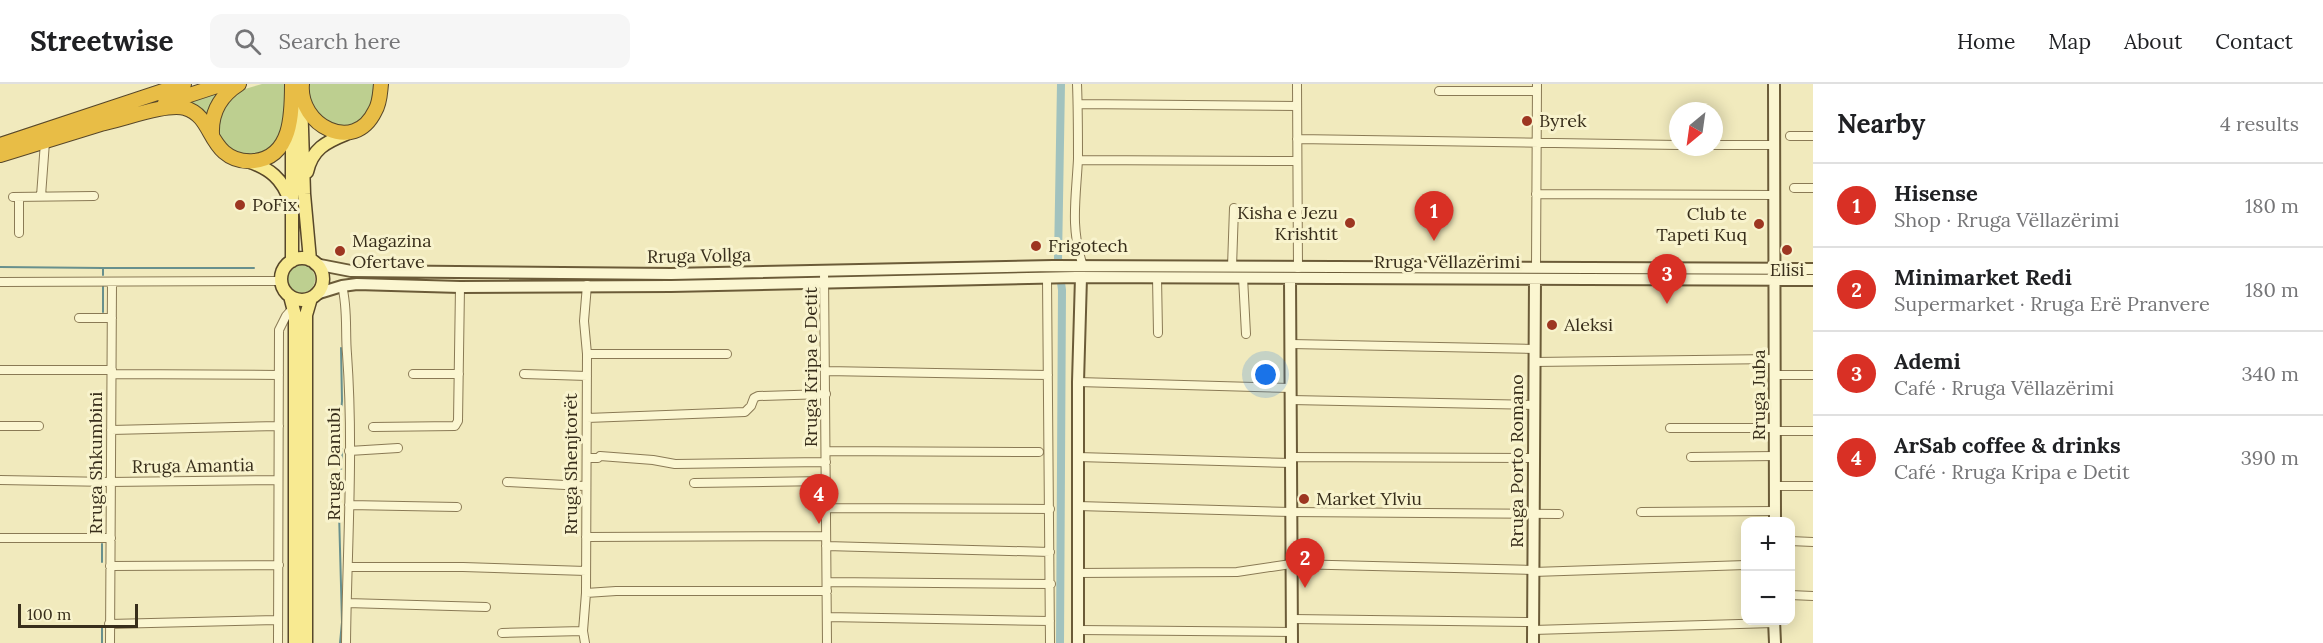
<!DOCTYPE html>
<meta charset="utf-8">
<style>
body{margin:0;font-family:Lora,serif;background:#f6f6f6;color:#202124}
.controls{position:absolute;right:18px;bottom:18px;display:grid;overflow:hidden;border-radius:12px;box-shadow:0 3px 15px #0003}
.controls button{width:54px;height:54px;display:grid;place-items:center;padding:0;border:0;border-bottom:2px solid #e0e0e0;background:#fff;color:#202124;font:30px sans-serif}
.compass{position:absolute;left:1669px;top:18px;width:54px;height:54px;border-radius:50%;background:#fff;box-shadow:0 3px 15px #0003;rotate:209deg}
.scale{position:absolute;left:18px;bottom:15px;width:120px;box-sizing:border-box;padding-left:6px;border:3px solid #382e1b;border-top:0;font-size:16px;line-height:21px;white-space:nowrap;color:#382e1b;-webkit-text-stroke:4px #f8f3cd;paint-order:stroke}
.you{position:absolute;left:1266px;top:291px;width:21px;height:21px;margin:-15px;border:4px solid #fff;border-radius:50%;background:#1a73e8;box-shadow:0 0 0 9px #1a73e833}
.badge{display:grid;place-items:center;width:39px;height:39px;border-radius:50%;background:#d93025;color:#fff;font-size:20px;font-weight:700}
.pin{position:absolute;translate:-50% -50px;filter:drop-shadow(0 2px 3px #0008)}
.pin::after{content:'';position:absolute;top:32px;width:21px;height:18px;background:inherit;clip-path:polygon(0 0,100% 0,50% 100%)}
.list{margin:0;padding:0;list-style:none}
h2{display:flex;justify-content:space-between;align-items:center;height:78px;margin:0;padding:0 24px;font-size:26px}
h2 small{font-size:20px;font-weight:400;color:#757577}
.list li{display:grid;grid-template-columns:39px 1fr auto;gap:18px;align-items:center;box-sizing:border-box;height:84px;padding:0 24px;border-top:2px solid #e0e0e0}
.list b{display:block;font-size:22px;white-space:nowrap}
.list p{margin:0;font-size:20px;white-space:nowrap;color:#757577}
.list em{font-size:20px;font-style:normal;color:#757577}
.icon{flex:none;width:33px;height:33px;fill:none;stroke:currentColor;stroke-width:2;stroke-linecap:round;stroke-linejoin:round}
.map{position:relative;flex:none;width:1813px;height:559px;overflow:hidden}
header{display:flex;align-items:center;gap:36px;box-sizing:border-box;height:84px;padding:0 30px;background:#fff;border-bottom:2px solid #e0e0e0}
header strong{font-size:28px}
nav{display:flex;gap:33px;margin-inline-start:auto;font-size:21px}
.search{width:420px;height:54px;background:#f6f6f6;display:flex;align-items:center;gap:15px;box-sizing:border-box;padding:0 21px;border-radius:12px;color:#757577;font-size:22px}
main{display:flex}
aside{flex:1;background:#fff}
.map>svg:first-child{display:block}
.green{fill:#bdcf90}
.lines{fill:none;stroke-linecap:round;stroke-linejoin:round}
.stream{stroke:#68908d;stroke-width:2}
.canal{stroke:#a1c2be;stroke-width:8}
.street-casing{stroke:#8a7a55;stroke-width:10}
.secondary-casing{stroke:#6b5b38;stroke-width:14}
.primary-casing{stroke:#57472a;stroke-width:15}
.highway-casing{stroke:#57472a;stroke-width:16}
.street{stroke:#fbf6d1;stroke-width:8}
.secondary{stroke:#fbf6d1;stroke-width:10}
.primary{stroke:#f8ea91;stroke-width:12}
.highway{stroke:#e8bd46;stroke-width:14}
.poi-dot{fill:#9d3621;stroke:#f8f3cd;stroke-width:2}
.labels{text-anchor:middle;stroke-width:6;stroke-linejoin:round;paint-order:stroke}
.poi-label{font-size:18px;fill:#382e1b;stroke:#f8f3cd;text-anchor:start}
.street-label{font-size:18px;fill:#382e1b;stroke:#f8f3cd}
</style>
<header>
<strong>Streetwise</strong>
<div class="search"><svg class="icon" aria-label="search" viewBox="0 0 24 24"><circle cx="10" cy="10" r="6"/><path d="M15 15l6 6"/></svg>Search here</div>
<nav><a>Home</a><a>Map</a><a>About</a><a>Contact</a></nav>
</header>
<main>
<div class="map">
<svg width="1813" height="559" viewBox="0 0 1813 559">
<rect width="100%" height="100%" fill="#f1eabd"/>
<path class="green" d="M 262,0 L 285,0 L 285,38 L 276,62 L 254,73 C 225,65 219,63 217,32 L 235,8 Z
M 308,0 L 375,0 L 368,32 L 346,44 L 327,40 L 310,21 Z
M 224,6 L 209,38 L 179,21 Z
M287 195a14 14 0 1 1 28 0a14 14 0 1 1-28 0Z"/>
<g class="lines">
<path class="stream" d="M 0,183 L 103,184 L 103,191
M 103,184 L 254,184
M 103,228 L 103,202
M 103,393 L 103,369
M 102,427 L 102,402
M 102,440 L 102,451
M 102,478 L 102,460
M 102,559 L 102,544
M 340,559 L 342,538 L 339,428 L 342,366 L 339,352 L 342,317 L 341,264"/>
<path class="canal" d="M 1060,559 L 1062,206 L 1058,176 L 1061,0"/>
<g class="street-casing">
<path id="street" d="M 1077,0 C 1078,25 1078,50 1078,75 C 1076,115 1070,144 1083,182
M 1297,0 L 1298,184
M 1439,7 L 1537,7
M 1078,20 L 1297,22
M 1790,52 L 1813,52
M 1297,55 L 1678,61
M 1714,61 L 1773,61
M 1078,76 L 1297,77
M 1794,104 L 1813,104
M 1536,110 L 1774,111
M 41,112 L 45,58
M 13,113 L 94,112
M 19,113 L 19,149
M 1232,183 L 1234,124
M 1536,183 L 1537,0
M 824,187 L 827,559
M 1157,193 L 1158,249
M 1243,193 L 1246,250
M 1047,194 L 1050,559
M 0,198 L 281,197
M 342,202 C 348,224 345,248 347,270 C 354,366 347,463 346,559
M 79,234 L 112,234
M 1291,260 L 1534,265
M 587,270 L 727,270
M 1534,278 L 1775,275
M 0,286 L 112,286
M 826,287 L 1048,291
M 112,290 L 279,291
M 413,290 L 459,290
M 524,290 L 587,292
M 1775,291 L 1813,291
M 1078,298 L 1291,304
M 1291,316 L 1534,321
M 587,334 L 745,328 L 751,322 L 754,314 L 758,312 L 826,310
M 0,342 L 39,342
M 373,343 L 455,342 L 458,337 L 460,203
M 1670,344 L 1775,344
M 111,346 L 279,342
M 1775,347 L 1813,347
M 349,367 L 398,364
M 826,367 L 1039,368
M 1078,373 L 1291,379
M 1291,373 L 1533,374
M 1691,373 L 1775,372
M 587,374 L 598,374 L 600,372 L 653,376 L 675,380 L 826,378
M 0,396 L 110,398 L 278,396
M 507,398 L 584,402 L 586,404
M 694,399 L 826,397
M 1775,402 L 1813,402
M 349,421 L 457,423
M 1078,422 L 1291,428 L 1559,430
M 827,424 L 1050,425
M 1641,428 L 1775,427
M 586,453 L 826,452
M 0,454 L 111,454
M 1790,457 L 1813,458
M 826,462 L 1050,468
M 110,482 L 279,481
M 349,483 L 463,483 L 586,487
M 1533,488 L 1746,481
M 1077,489 L 1237,488 L 1291,480 L 1533,486
M 827,498 L 1051,500
M 586,509 L 616,507 L 827,507
M 1790,511 L 1813,512
M 347,519 L 486,523
M 827,533 L 1050,537
M 1292,535 L 1533,538
M 109,540 L 278,536
M 1079,546 L 1292,548
M 1533,546 L 1774,539
M 502,549 L 583,547
M 110,559 L 112,199
M 278,559 L 279,246 L 286,232 L 294,223
M 585,559 L 583,547 L 586,509 L 587,270 L 584,237 L 587,201"/>
</g>
<g class="secondary-casing">
<path id="secondary" d="M 1774,0 L 1775,438
M 315,180 L 351,187 L 671,190 L 1053,182 L 1813,185
M 1290,194 L 1292,559
M 316,210 L 342,202 L 357,200 L 460,203 L 671,202 L 1076,193 L 1813,196
M 1774,536 L 1775,559
M 1078,559 L 1078,298 L 1081,193
M 1533,559 L 1535,195"/>
</g>
<g class="primary-casing">
<path id="primary" d="M 301,13 L 304,110 L 310,176
M 292,40 L 292,177
M 248,77 C 270,85 282,94 290,117
M 307,88 C 312,65 326,58 346,50
M281 195a21 21 0 1 1 42 0a21 21 0 1 1-42 0Z
M 290,212 L 295,231 L 295,559
M 306,559 L 306,231 L 311,214"/>
</g>
<g class="highway-casing">
<path id="highway" d="M 302,0 C 298,41 354,71 375,27 C 380,19 380,9 381,0
M 165,19 L 223,0
M 100,40 C 122,36 165,19 185,24 C 208,31 208,54 224,68 C 232,75 243,78 254,77 C 292,73 292,30 292,0
M 212,50 C 211,28 220,12 239,0
M 0,61 L 184,0
M 0,71 L 107,38"/>
</g>
<use href="#street" class="street"/>
<use href="#secondary" class="secondary"/>
<use href="#primary" class="primary"/>
<use href="#highway" class="highway"/>
</g>
<g class="poi-dot">
<circle cx="1527" cy="37" r="6"/>
<circle cx="240" cy="121" r="6"/>
<circle cx="1350" cy="139" r="6"/>
<circle cx="1759" cy="140" r="6"/>
<circle cx="1036" cy="162" r="6"/>
<circle cx="1787" cy="166" r="6"/>
<circle cx="340" cy="167" r="6"/>
<circle cx="1552" cy="241" r="6"/>
<circle cx="1304" cy="415" r="6"/>
</g>
<g class="labels">
<g class="poi-label">
<text x="1539" y="43">Byrek</text>
<text x="252" y="127">PoFix</text>
<text x="1338" y="135" text-anchor="end">Kisha e Jezu<tspan x="1338" dy="21">Krishtit</tspan></text>
<text x="1747" y="136" text-anchor="end">Club te<tspan x="1747" dy="21">Tapeti Kuq</tspan></text>
<text x="352" y="163">Magazina<tspan x="352" dy="21">Ofertave</tspan></text>
<text x="1048" y="168">Frigotech</text>
<text x="1787" y="192" text-anchor="middle">Elisi</text>
<text x="1564" y="247">Aleksi</text>
<text x="1316" y="421">Market Ylviu</text>
</g>
<g class="street-label">
<text transform="translate(699 172) rotate(-1)" y="6">Rruga Vollga</text>
<text x="1447" y="184">Rruga Vëllazërimi</text>
<text transform="translate(811 283) rotate(-90)" y="6">Rruga Kripa e Detit</text>
<text transform="translate(1759 311) rotate(-90)" y="6">Rruga Juba</text>
<text transform="translate(1517 377) rotate(-90)" y="6">Rruga Porto Romano</text>
<text transform="translate(96 379) rotate(-90)" y="6">Rruga Shkumbini</text>
<text transform="translate(334 380) rotate(-90)" y="6">Rruga Danubi</text>
<text transform="translate(571 380) rotate(-90)" y="6">Rruga Shenjtorët</text>
<text transform="translate(193 382) rotate(-1)" y="6">Rruga Amantia</text>
</g>
</g>
</svg>
<div class="controls">
<button>+</button>
<button>−</button>
</div>
<svg class="compass" viewBox="-18 -18 36 36"><path d="M0-13l5 13h-10z" fill="#e53935"/><path d="M0 13l5-13h-10z" fill="#757577"/></svg>
<div class="scale">100 m</div>
<div class="you"></div>
<div class="pin badge" style="left:1434px;top:157px">1</div>
<div class="pin badge" style="left:1305px;top:504px">2</div>
<div class="pin badge" style="left:1667px;top:220px">3</div>
<div class="pin badge" style="left:819px;top:440px">4</div>
</div>
<aside>
<h2>Nearby<small>4 results</small></h2>
<ul class="list">
<li><span class="badge">1</span><div><b>Hisense</b><p>Shop · Rruga Vëllazërimi</p></div><em>180 m</em></li>
<li><span class="badge">2</span><div><b>Minimarket Redi</b><p>Supermarket · Rruga Erë Pranvere</p></div><em>180 m</em></li>
<li><span class="badge">3</span><div><b>Ademi</b><p>Café · Rruga Vëllazërimi</p></div><em>340 m</em></li>
<li><span class="badge">4</span><div><b>ArSab coffee &amp; drinks</b><p>Café · Rruga Kripa e Detit</p></div><em>390 m</em></li>
</ul>
</aside>
</main>
